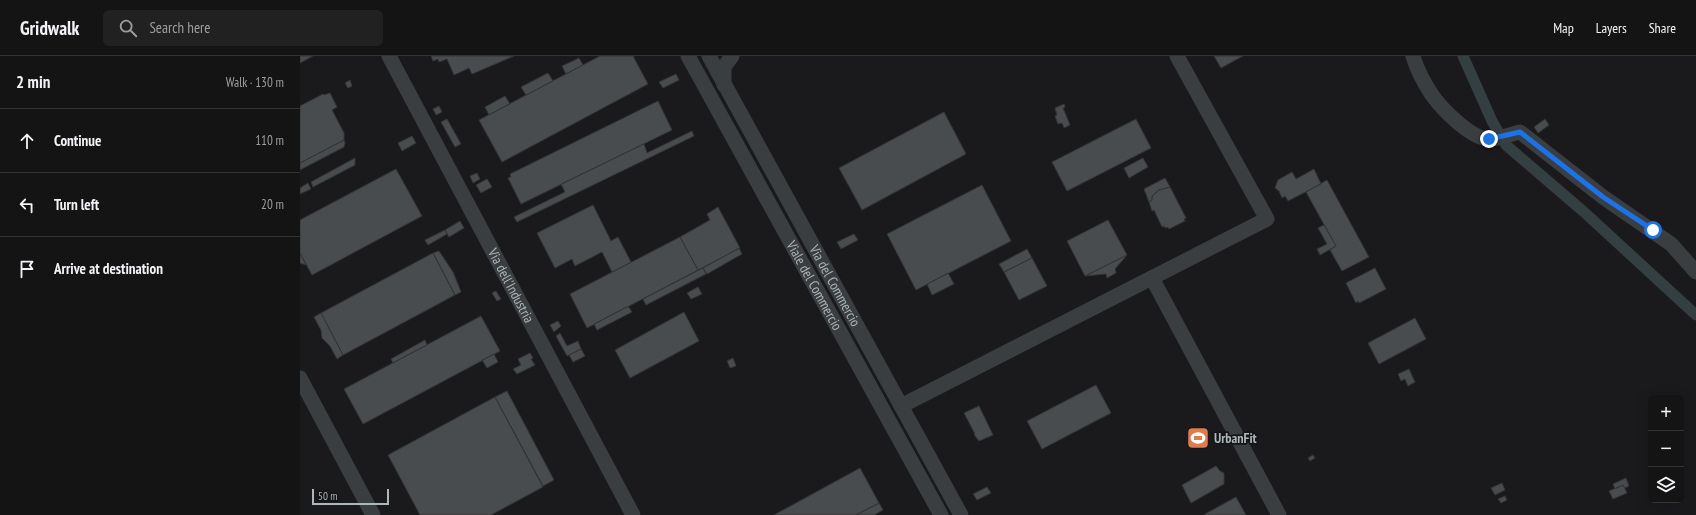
<!DOCTYPE html>
<meta charset="utf-8">
<style>
body{margin:0;font-family:"PT Sans Narrow",sans-serif;background:#212122;color:#f1f3f6}
.controls{position:absolute;right:12px;bottom:12px;display:grid;overflow:hidden;border-radius:6px;box-shadow:0 4px 16px #0002}
.controls button{width:36px;height:36px;display:grid;place-items:center;padding:0;border:0;border-bottom:1px solid #333334;background:#141415;color:#f1f3f6;font:20px sans-serif}
.scale{position:absolute;left:12px;bottom:10px;width:77px;box-sizing:border-box;padding-left:4px;border:2px solid #adb6ba;border-top:0;font-size:11px;line-height:14px;white-space:nowrap;color:#adb6ba;-webkit-text-stroke:3px #151517;paint-order:stroke}
.stop{position:absolute;width:12px;height:12px;margin:-9px;border:3px solid #1a73e8;border-radius:50%;background:#fff}
.stop.end{background:#1a73e8;border-color:#fff;box-shadow:0 1px 4px #0008}
.list{margin:0;padding:0;list-style:none}
h2{display:flex;justify-content:space-between;align-items:center;height:52px;margin:0;padding:0 16px;font-size:17px}
h2 small{font-size:13px;font-weight:400;color:#9d9ea0}
.list li{display:grid;grid-template-columns:26px 1fr auto;gap:12px;align-items:center;box-sizing:border-box;height:64px;padding:0 16px;border-top:1px solid #333334}
.list b{display:block;font-size:15px;white-space:nowrap}
.list em{font-size:13px;font-style:normal;color:#9d9ea0}
.icon{flex:none;width:22px;height:22px;fill:none;stroke:currentColor;stroke-width:2;stroke-linecap:round;stroke-linejoin:round}
.map{position:relative;flex:none;width:1396px;height:459px;overflow:hidden}
header{display:flex;align-items:center;gap:24px;box-sizing:border-box;height:56px;padding:0 20px;background:#141415;border-bottom:1px solid #333334}
header strong{font-size:19px}
nav{display:flex;gap:22px;margin-inline-start:auto;font-size:14px}
.search{width:280px;height:36px;background:#212122;display:flex;align-items:center;gap:10px;box-sizing:border-box;padding:0 14px;border-radius:6px;color:#9d9ea0;font-size:15px}
main{display:flex}
aside{flex:1;background:#141415}
.map>svg:first-child{display:block}
.lines{fill:none;stroke-linecap:round;stroke-linejoin:round}
.canal{stroke:#333f41;stroke-width:11}
.building{fill:#494c4e;stroke:#343537}
.minor{stroke:#3b3e40;stroke-width:15}
.route{stroke:#1a73e8;stroke-width:5}
.labels{text-anchor:middle;stroke-width:3.5;stroke-linejoin:round;paint-order:stroke}
.street-label{font-size:14px;fill:#adb6ba;stroke:#151517}
.poi-label{font-size:14px;font-weight:bold;fill:#adb6ba;stroke:#151517;text-anchor:start}
</style>
<header>
<strong>Gridwalk</strong>
<div class="search"><svg class="icon" aria-label="search" viewBox="0 0 24 24"><circle cx="10" cy="10" r="6"/><path d="M15 15l6 6"/></svg>Search here</div>
<nav><a>Map</a><a>Layers</a><a>Share</a></nav>
</header>
<main>
<aside>
<h2>2 min<small>Walk · 130 m</small></h2>
<ul class="list">
<li><svg class="icon" aria-label="ahead" viewBox="0 0 24 24"><path d="M12 20V5M6 11l6-6 6 6"/></svg><div><b>Continue</b></div><em>110 m</em></li>
<li><svg class="icon" aria-label="left" viewBox="0 0 24 24"><path d="M17 20v-9H6M10 6l-5 5 5 5"/></svg><div><b>Turn left</b></div><em>20 m</em></li>
<li><svg class="icon" aria-label="arrive" viewBox="0 0 24 24"><path d="M6 21V4h12l-3 4 3 4H6"/></svg><div><b>Arrive at destination</b></div></li>
</ul>
</aside>
<div class="map">
<svg width="1396" height="459" viewBox="0 0 1396 459">
<rect width="100%" height="100%" fill="#1a1a1c"/>
<g class="lines">
<path class="canal" d="M 1163,0 L 1192,65 L 1206,89 L 1284,156 L 1396,259"/>
</g>
<path class="building" d="M 0,0 L 13,0 L 0,7 Z
M 131,0 L 214,0 L 172,18 L 169,12 L 154,19 L 147,3 L 139,6 L 138,3 L 133,5 Z
M 300,0 L 333,0 L 348,28 L 202,106 L 179,64 Z
M 914,0 L 943,0 L 921,12 Z
M 279,2 L 283,9 L 266,18 L 262,10 Z
M 248,17 L 253,25 L 226,39 L 221,31 Z
M 376,18 L 379,24 L 363,32 L 359,26 Z
M 50,24 L 52,30 L 48,32 L 45,27 Z
M 30,37 L 37,51 L 32,54 L 44,77 L 44,84 L 0,107 L 0,50 L 23,38 L 24,39 Z
M 205,40 L 210,48 L 189,59 L 185,51 Z
M 358,45 L 372,74 L 221,148 L 208,122 L 211,121 L 210,118 Z
M 764,48 L 765,51 L 763,52 L 770,69 L 764,72 L 762,67 L 758,68 L 755,60 L 757,59 L 755,52 Z
M 139,50 L 142,56 L 136,59 L 133,53 Z
M 644,56 L 666,98 L 562,154 L 539,112 Z
M 147,63 L 161,88 L 155,91 L 141,66 Z
M 836,63 L 851,92 L 767,135 L 752,106 Z
M 1245,63 L 1249,69 L 1238,77 L 1234,71 Z
M 392,75 L 394,80 L 217,166 L 214,161 L 265,136 L 261,128 L 344,88 L 347,97 Z
M 112,80 L 116,87 L 102,95 L 98,87 Z
M 44,84 L 45,87 L 44,91 L 0,114 L 0,107 Z
M 55,102 L 55,109 L 13,131 L 11,126 Z
M 843,102 L 848,111 L 829,122 L 824,112 Z
M 96,113 L 122,160 L 12,219 L 0,197 L 0,164 Z
M 1014,113 L 1021,128 L 988,145 L 985,140 L 982,142 L 979,135 L 975,132 L 978,124 L 992,116 L 996,123 Z
M 177,117 L 180,123 L 173,127 L 170,120 Z
M 865,122 L 870,131 L 859,134 L 852,140 L 852,144 L 849,146 L 844,133 Z
M 187,123 L 192,131 L 181,137 L 176,129 Z
M 1027,124 L 1069,201 L 1042,215 L 1030,194 L 1036,190 L 1006,136 Z
M 8,127 L 11,133 L 0,138 L 0,132 Z
M 682,129 L 711,185 L 616,234 L 587,178 Z
M 870,131 L 886,162 L 884,163 L 885,165 L 869,173 L 868,171 L 865,172 L 864,170 L 862,171 L 854,154 L 852,155 L 849,146 L 852,144 L 852,140 L 859,134 Z
M 293,149 L 311,185 L 318,181 L 331,206 L 312,216 L 302,196 L 275,210 L 272,203 L 255,212 L 237,177 Z
M 418,151 L 440,192 L 398,214 L 380,181 L 410,164 L 407,158 Z
M 808,164 L 827,199 L 785,220 L 767,185 Z
M 160,165 L 164,172 L 149,181 L 145,174 Z
M 1024,169 L 1036,190 L 1020,199 L 1017,193 L 1027,188 L 1018,172 Z
M 145,174 L 147,178 L 128,189 L 125,184 Z
M 554,178 L 558,184 L 541,193 L 537,186 Z
M 380,181 L 398,214 L 287,272 L 270,238 Z
M 439,192 L 442,198 L 407,218 L 403,212 Z
M 727,193 L 732,202 L 704,216 L 699,208 Z
M 139,195 L 153,216 L 161,236 L 155,239 L 133,197 Z
M 0,197 L 6,209 L 0,207 Z
M 133,197 L 155,239 L 43,299 L 21,257 Z
M 827,199 L 815,213 L 816,217 L 807,222 L 806,218 L 785,220 Z
M 732,202 L 747,230 L 719,244 L 704,216 Z
M 403,212 L 406,218 L 346,249 L 343,243 Z
M 1075,212 L 1086,233 L 1059,247 L 1058,245 L 1056,247 L 1046,227 Z
M 648,217 L 654,228 L 632,239 L 627,228 Z
M 398,231 L 402,238 L 391,243 L 387,237 Z
M 196,235 L 201,243 L 197,245 L 192,237 Z
M 328,250 L 332,256 L 297,274 L 294,268 Z
M 384,256 L 399,285 L 330,322 L 315,294 Z
M 21,257 L 43,299 L 37,303 L 30,290 L 22,282 L 21,274 L 14,261 Z
M 181,260 L 200,295 L 63,368 L 44,333 Z
M 1115,262 L 1126,283 L 1079,308 L 1068,287 Z
M 258,265 L 261,270 L 254,276 L 250,269 Z
M 260,277 L 267,290 L 278,285 L 281,293 L 267,300 L 256,280 Z
M 125,284 L 127,289 L 93,307 L 91,303 Z
M 281,293 L 285,300 L 273,306 L 269,299 Z
M 230,297 L 233,302 L 231,303 L 235,309 L 217,318 L 213,313 L 221,309 L 218,303 Z
M 194,298 L 198,306 L 187,312 L 182,304 Z
M 433,302 L 436,310 L 430,312 L 427,305 Z
M 1109,313 L 1115,326 L 1108,330 L 1105,323 L 1101,325 L 1098,318 Z
M 796,329 L 811,357 L 742,393 L 727,365 Z
M 207,335 L 254,424 L 243,430 L 195,341 Z
M 195,341 L 243,431 L 191,459 L 120,459 L 88,399 Z
M 679,350 L 693,379 L 679,385 L 675,380 L 674,376 L 664,357 Z
M 1013,399 L 1015,402 L 1010,405 L 1008,402 Z
M 916,410 L 920,415 L 924,417 L 924,428 L 891,447 L 882,429 Z
M 560,412 L 579,447 L 556,459 L 474,459 Z
M 1326,422 L 1329,430 L 1325,432 L 1323,429 L 1315,433 L 1313,428 Z
M 1202,427 L 1205,434 L 1195,439 L 1191,432 Z
M 1323,429 L 1327,437 L 1313,443 L 1309,435 Z
M 687,431 L 691,437 L 677,444 L 673,438 Z
M 1205,440 L 1207,444 L 1201,447 L 1198,443 Z
M 936,441 L 946,459 L 905,459 L 905,458 Z
M 579,447 L 583,454 L 574,459 L 556,459 Z"/>
<g class="lines">
<g class="minor">
<path id="s1" d="M 89,0 L 333,459"/>
<path id="s2" d="M 388,0 L 641,459"/>
<path id="s3" d="M 409,0 L 661,459"/>
<path d="M 1113,0 C 1117,14 1124,27 1132,39 C 1142,53 1172,84 1190,83 C 1200,83 1210,78 1220,76 L 1303,141 L 1371,188 L 1396,216"/>
<path d="M 424,29 L 424,11 L 432,0"/>
<path d="M 852,222 L 979,459"/>
<path d="M 0,322 L 73,459"/>
<path d="M 601,350 L 967,163 L 877,0"/>
</g>
</g>
<g class="lines">
<path class="route" d="M 1189,83 L 1220,76 L 1303,141 L 1353,174"/>
</g>
<defs>
<g id="stadium-square" transform="scale(1.15)"><rect x="-9" y="-9" width="18" height="18" rx="4" fill="#e27b4c" stroke="#151517"/><path d="M0-5a6.5 5 0 1 0 0 10a6.5 5 0 1 0 0-10ZM-3.5-1.8h7v3.6h-7Z" fill="#fff"/></g>
</defs>
<g fill-rule="evenodd">
<use href="#stadium-square" x="898" y="382"/>
</g>
<g class="labels">
<g class="street-label">
<text dy="5" stroke="none"><textPath href="#s2" startOffset="262">Viale del Commercio</textPath></text>
<text dy="5" stroke="none"><textPath href="#s1" startOffset="260">Via dell'Industria</textPath></text>
<text dy="5" stroke="none"><textPath href="#s3" startOffset="262">Via del Commercio</textPath></text>
</g>
<g class="poi-label">
<text x="914" y="387">UrbanFit</text>
</g>
</g>
</svg>
<div class="controls">
<button>+</button>
<button>−</button>
<button><svg class="icon" aria-label="layers" viewBox="0 0 24 24"><path d="M12 4l9 5-9 5-9-5zM3 14l9 5 9-5"/></svg></button>
</div>
<div class="scale">50 m</div>
<div class="stop" style="left:1353px;top:174px"></div>
<div class="stop end" style="left:1189px;top:83px"></div>
</div>
</main>
